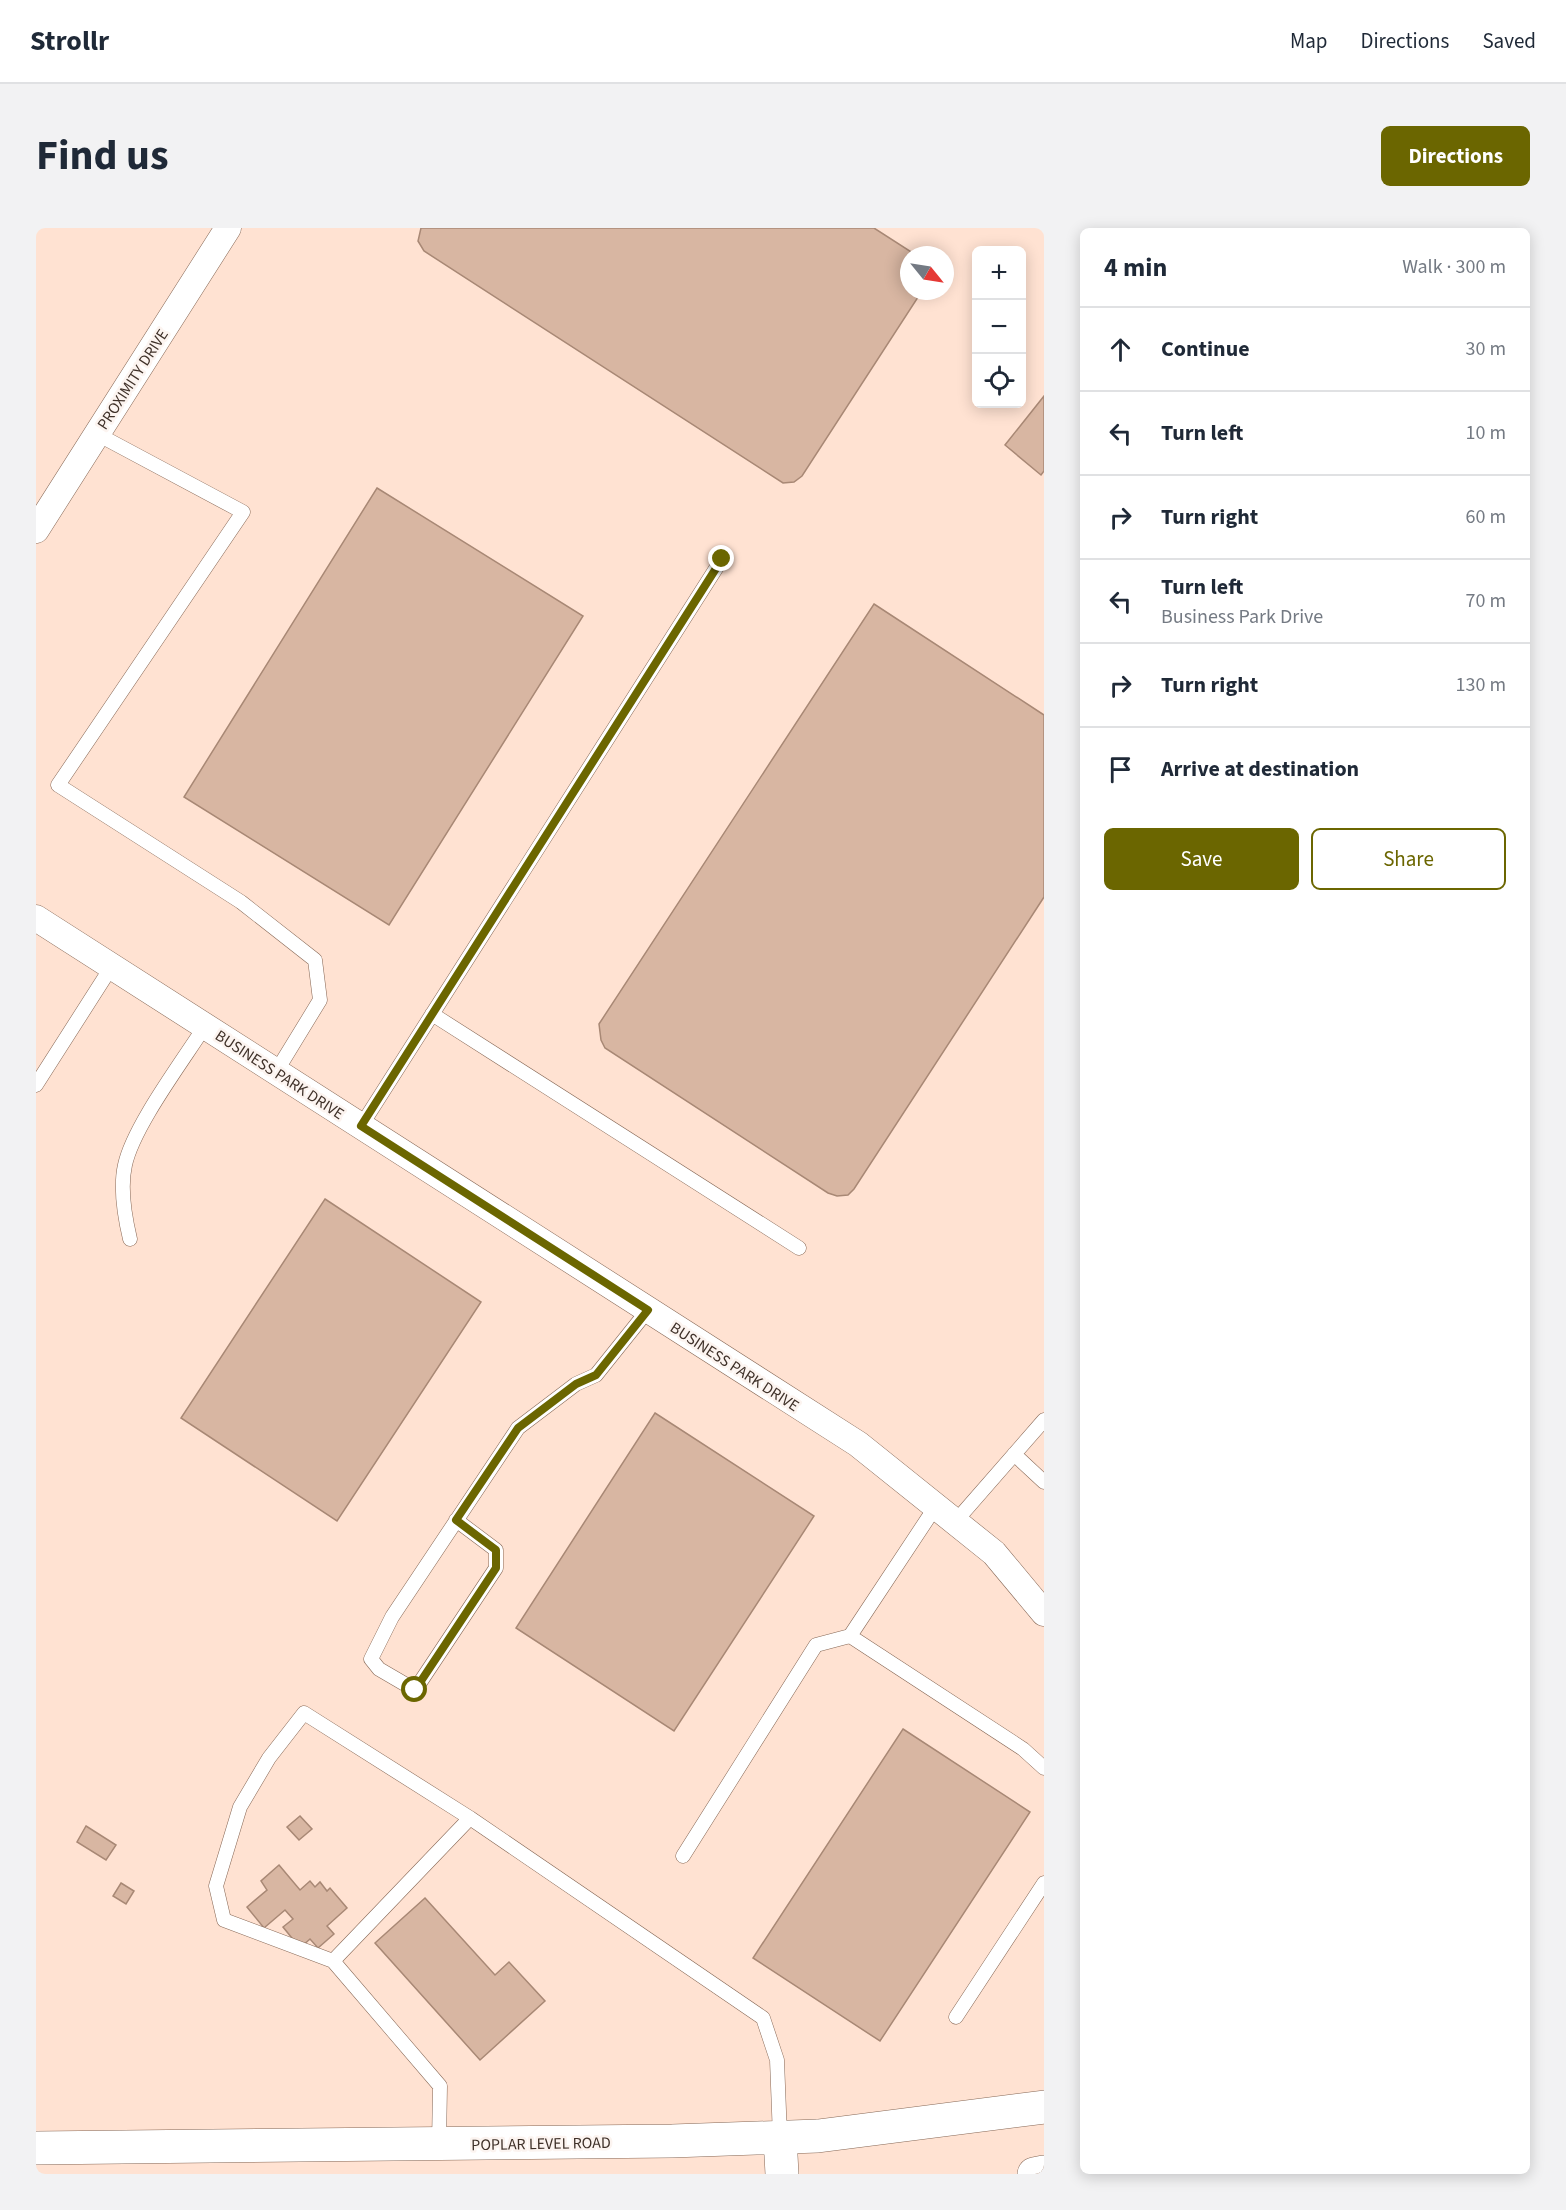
<!DOCTYPE html>
<meta charset="utf-8">
<style>
body{margin:0;font-family:"Source Sans 3",sans-serif;background:#f2f2f3;color:#1f2937}
.controls{position:absolute;right:18px;top:18px;display:grid;overflow:hidden;border-radius:9px;box-shadow:0 3px 15px #0003}
.controls button{width:54px;height:54px;display:grid;place-items:center;padding:0;border:0;border-bottom:2px solid #e0e1e3;background:#fff;color:#1f2937;font:30px sans-serif}
.compass{position:absolute;left:864px;top:18px;width:54px;height:54px;border-radius:50%;background:#fff;box-shadow:0 3px 15px #0003;rotate:120deg}
.stop{position:absolute;width:18px;height:18px;margin:-14px;border:4px solid #6b6600;border-radius:50%;background:#fff}
.stop.end{background:#6b6600;border-color:#fff;box-shadow:0 2px 6px #0008}
.list{margin:0;padding:0;list-style:none}
h2{display:flex;justify-content:space-between;align-items:center;height:78px;margin:0;padding:0 24px;font-size:26px}
h2 small{font-size:20px;font-weight:400;color:#747a83}
.list li{display:grid;grid-template-columns:39px 1fr auto;gap:18px;align-items:center;box-sizing:border-box;height:84px;padding:0 24px;border-top:2px solid #e0e1e3}
.list b{display:block;font-size:22px;white-space:nowrap}
.list p{margin:0;font-size:20px;white-space:nowrap;color:#747a83}
.list em{font-size:20px;font-style:normal;color:#747a83}
.actions{display:flex;gap:12px;padding:18px 24px}
.actions a{flex:1;padding:14px 0;border:2px solid #6b6600;border-radius:9px;text-align:center;font-size:21px;color:#6b6600}
.actions .main{background:#6b6600;color:#fff}
.icon{flex:none;width:33px;height:33px;fill:none;stroke:currentColor;stroke-width:2;stroke-linecap:round;stroke-linejoin:round}
.map{position:relative;flex:none;width:1008px;height:1946px;overflow:hidden;border-radius:9px}
header{display:flex;align-items:center;gap:36px;box-sizing:border-box;height:84px;padding:0 30px;background:#fff;border-bottom:2px solid #e0e1e3}
header strong{font-size:28px}
nav{display:flex;gap:33px;margin-inline-start:auto;font-size:21px}
.intro{display:flex;align-items:center;justify-content:space-between;box-sizing:border-box;height:144px;padding:0 36px}
h1{margin:0;font-size:42px}
.button{padding:15px 27px;border-radius:9px;background:#6b6600;color:#fff;font-size:21px;font-weight:700}
main{display:flex;gap:36px;padding:0 36px}
aside{flex:1;background:#fff;border-radius:9px;box-shadow:0 3px 15px #0003}
.map>svg:first-child{display:block}
.building{fill:#d8b6a2;stroke:#a88875;stroke-width:1.5}
.lines{fill:none;stroke-linecap:round;stroke-linejoin:round}
.lane-casing{stroke:#876856;stroke-width:15}
.street-casing{stroke:#876856;stroke-width:27}
.secondary-casing{stroke:#876856;stroke-width:34}
.lane{stroke:#fff;stroke-width:14}
.street{stroke:#fff;stroke-width:26}
.secondary{stroke:#fff;stroke-width:33}
.route{stroke:#6b6600;stroke-width:8}
.labels{text-anchor:middle;stroke-width:5;stroke-linejoin:round;paint-order:stroke}
.street-label{font-size:16px;fill:#3f3129;stroke:#fcf4f0}
</style>
<header>
<strong>Strollr</strong>
<nav><a>Map</a><a>Directions</a><a>Saved</a></nav>
</header>
<div class="intro"><h1>Find us</h1><a class="button">Directions</a></div>
<main>
<div class="map">
<svg width="1008" height="1946" viewBox="0 0 1008 1946">
<rect width="100%" height="100%" fill="#ffe2d2"/>
<path class="building" d="M 385,0 L 838,0 L 880,27 L 873,27 L 873,63 L 886,63 L 766,248 L 758,254 L 747,255 L 388,23 L 382,13 Z
M 1008,168 L 1008,243 L 1005,247 L 969,217 Z
M 341,260 L 547,388 L 353,697 L 148,569 Z
M 838,376 L 1008,487 L 1008,669 L 818,961 L 812,967 L 801,968 L 792,965 L 569,820 L 565,812 L 563,796 Z
M 289,971 L 445,1074 L 301,1293 L 145,1190 Z
M 619,1185 L 778,1288 L 638,1503 L 480,1400 Z
M 867,1501 L 994,1584 L 844,1813 L 717,1730 Z
M 264,1588 L 276,1601 L 263,1612 L 251,1599 Z
M 50,1598 L 80,1617 L 70,1632 L 41,1614 Z
M 243,1637 L 264,1662 L 274,1653 L 279,1659 L 284,1654 L 291,1663 L 294,1660 L 311,1680 L 291,1698 L 298,1706 L 282,1720 L 274,1711 L 264,1720 L 247,1699 L 257,1691 L 249,1682 L 228,1700 L 211,1679 L 231,1662 L 225,1653 Z
M 85,1655 L 98,1663 L 90,1676 L 77,1668 Z
M 389,1670 L 459,1747 L 473,1734 L 509,1773 L 444,1832 L 339,1715 Z"/>
<g class="lines">
<g class="lane-casing">
<path id="lane" d="M 61,206 L 207,284 L 22,557 L 205,674 L 279,732 L 284,772 L 240,844
M 396,786 L 763,1020
M 0,857 L 76,738
M 325,898 L 686,331
M 94,1011 C 89,990 84,959 89,937 C 97,899 146,834 169,798
M 978,1226 L 1008,1254
M 900,1278 L 814,1408 L 987,1521 L 1008,1540
M 420,1292 L 460,1322 L 460,1340 L 379,1462 L 343,1441 L 335,1431 L 356,1389 L 482,1200 L 540,1156 L 560,1147 L 612,1082
M 919,1294 L 1008,1192
M 647,1628 L 780,1417 L 814,1408
M 297,1733 L 188,1692 L 180,1658 L 204,1579 L 233,1530 L 268,1485 L 434,1590
M 920,1789 L 1008,1655
M 403,1916 L 404,1858 L 297,1733 L 434,1590 L 727,1790 L 741,1832 L 744,1909"/>
</g>
<g class="street-casing">
<path id="street" d="M 0,302 L 192,0
M 0,690 L 822,1216 L 958,1325 L 1008,1385"/>
</g>
<g class="secondary-casing">
<path id="secondary" d="M 744,1909 L 746,1946
M 0,1920 L 636,1913 L 782,1908 L 1008,1879
M 998,1946 L 1008,1944"/>
</g>
<use href="#lane" class="lane"/>
<use href="#street" class="street"/>
<use href="#secondary" class="secondary"/>
</g>
<g class="lines">
<path class="route" d="M 379,1462 L 460,1340 L 460,1322 L 420,1292 L 482,1200 L 540,1156 L 560,1147 L 612,1082 L 325,898 L 686,331"/>
</g>
<g class="labels">
<g class="street-label">
<text transform="translate(96 151) rotate(-57)" y="6">PROXIMITY DRIVE</text>
<text transform="translate(244 846) rotate(33)" y="6">BUSINESS PARK DRIVE</text>
<text transform="translate(699 1138) rotate(33)" y="6">BUSINESS PARK DRIVE</text>
<text transform="translate(505 1915) rotate(-1)" y="6">POPLAR LEVEL ROAD</text>
</g>
</g>
</svg>
<div class="controls">
<button>+</button>
<button>−</button>
<button><svg class="icon" aria-label="locate" viewBox="0 0 24 24"><circle cx="12" cy="12" r="6"/><path d="M12 2v4M12 18v4M2 12h4M18 12h4"/></svg></button>
</div>
<svg class="compass" viewBox="-18 -18 36 36"><path d="M0-13l5 13h-10z" fill="#e53935"/><path d="M0 13l5-13h-10z" fill="#747a83"/></svg>
<div class="stop" style="left:379px;top:1462px"></div>
<div class="stop end" style="left:686px;top:331px"></div>
</div>
<aside>
<h2>4 min<small>Walk · 300 m</small></h2>
<ul class="list">
<li><svg class="icon" aria-label="ahead" viewBox="0 0 24 24"><path d="M12 20V5M6 11l6-6 6 6"/></svg><div><b>Continue</b></div><em>30 m</em></li>
<li><svg class="icon" aria-label="left" viewBox="0 0 24 24"><path d="M17 20v-9H6M10 6l-5 5 5 5"/></svg><div><b>Turn left</b></div><em>10 m</em></li>
<li><svg class="icon" aria-label="right" viewBox="0 0 24 24"><path d="M7 20v-9h11M14 6l5 5-5 5"/></svg><div><b>Turn right</b></div><em>60 m</em></li>
<li><svg class="icon" aria-label="left" viewBox="0 0 24 24"><path d="M17 20v-9H6M10 6l-5 5 5 5"/></svg><div><b>Turn left</b><p>Business Park Drive</p></div><em>70 m</em></li>
<li><svg class="icon" aria-label="right" viewBox="0 0 24 24"><path d="M7 20v-9h11M14 6l5 5-5 5"/></svg><div><b>Turn right</b></div><em>130 m</em></li>
<li><svg class="icon" aria-label="arrive" viewBox="0 0 24 24"><path d="M6 21V4h12l-3 4 3 4H6"/></svg><div><b>Arrive at destination</b></div></li>
</ul>
<div class="actions"><a class="main">Save</a><a>Share</a></div>
</aside>
</main>
